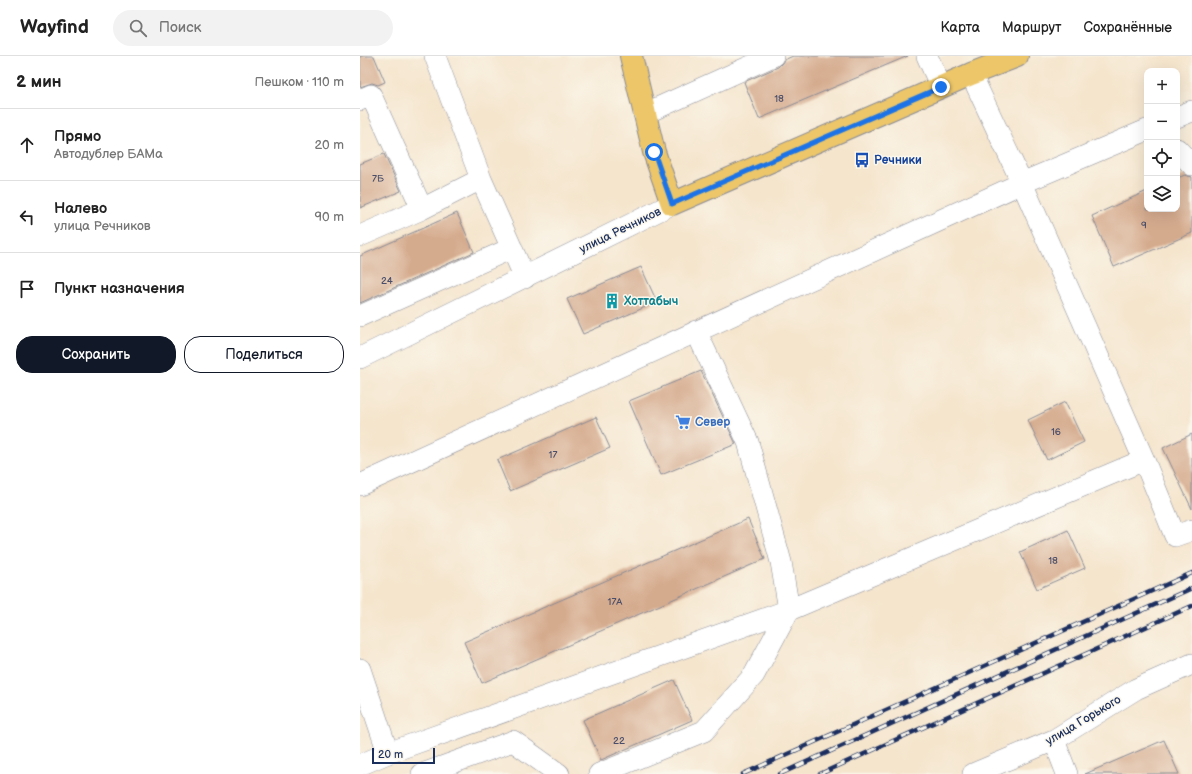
<!DOCTYPE html>
<html lang="ru">
<meta charset="utf-8">
<style>
body{margin:0;font-family:"Balsamiq Sans",sans-serif;background:#f2f2f2;color:#222}
.controls{position:absolute;right:12px;top:12px;display:grid;overflow:hidden;border-radius:8px;box-shadow:0 4px 16px #0002}
.controls button{width:36px;height:36px;display:grid;place-items:center;padding:0;border:0;border-bottom:1px solid #e0e0e0;background:#fff;color:#222;font:20px sans-serif}
.scale{position:absolute;left:12px;bottom:10px;width:63px;box-sizing:border-box;padding-left:4px;border:2px solid #1b2f5e;border-top:0;font-size:11px;line-height:14px;white-space:nowrap;color:#1b2f5e;-webkit-text-stroke:3px #fbf7ec;paint-order:stroke}
.stop{position:absolute;width:12px;height:12px;margin:-9px;border:3px solid #1a73e8;border-radius:50%;background:#fff}
.stop.end{background:#1a73e8;border-color:#fff;box-shadow:0 1px 4px #0008}
.list{margin:0;padding:0;list-style:none}
h2{display:flex;justify-content:space-between;align-items:center;height:52px;margin:0;padding:0 16px;font-size:17px}
h2 small{font-size:13px;font-weight:400;color:#767676}
.list li{display:grid;grid-template-columns:26px 1fr auto;gap:12px;align-items:center;box-sizing:border-box;height:72px;padding:0 16px;border-top:1px solid #e0e0e0}
.list b{display:block;font-size:15px;white-space:nowrap}
.list p{margin:0;font-size:13px;white-space:nowrap;color:#767676}
.list em{font-size:13px;font-style:normal;color:#767676}
.actions{display:flex;gap:8px;padding:12px 16px}
.actions a{flex:1;padding:9px 0;border:1px solid #111827;border-radius:16px;text-align:center;font-size:14px;color:#111827}
.actions .main{background:#111827;color:#fff}
.icon{flex:none;width:22px;height:22px;fill:none;stroke:currentColor;stroke-width:2;stroke-linecap:round;stroke-linejoin:round}
.map{position:relative;flex:none;width:832px;height:718px;overflow:hidden}
header{display:flex;align-items:center;gap:24px;box-sizing:border-box;height:56px;padding:0 20px;background:#fff;border-bottom:1px solid #e0e0e0}
header strong{font-size:19px}
nav{display:flex;gap:22px;margin-inline-start:auto;font-size:14px}
.search{width:280px;height:36px;background:#f2f2f2;display:flex;align-items:center;gap:10px;box-sizing:border-box;padding:0 14px;border-radius:22px;color:#767676;font-size:15px}
main{display:flex}
aside{flex:1;background:#fff}
.map>svg:first-child{display:block}
.building{fill:#d5ab8e}
.lines{fill:none;stroke-linecap:round;stroke-linejoin:round}
.minor-casing{stroke:#888a96;stroke-width:22}
.major-casing{stroke:#888a96;stroke-width:24}
.minor{stroke:#fff;stroke-width:21}
.major{stroke:#ecc669;stroke-width:22}
.rail-casing{stroke:#1b2f5e;stroke-width:4.5}
.rail{stroke:#fbf7ec;stroke-width:3;stroke-dasharray:9;stroke-linecap:butt}
.route{stroke:#1a73e8;stroke-width:5}
.labels{text-anchor:middle;stroke-width:3;stroke-linejoin:round;paint-order:stroke}
.number-label{font-size:10px;fill:#4a4e6a}
.transit-label{font-size:12px;font-weight:bold;fill:#164399;stroke:#fbf7ec;text-anchor:start}
.street-label{font-size:12px;fill:#1b2f5e;stroke:#fbf7ec}
.culture-label{font-size:12px;font-weight:bold;fill:#0d838f;stroke:#fbf7ec;text-anchor:start}
.shop-label{font-size:12px;font-weight:bold;fill:#366cbe;stroke:#fbf7ec;text-anchor:start}
</style>
<header>
<strong>Wayfind</strong>
<div class="search"><svg class="icon" aria-label="search" viewBox="0 0 24 24"><circle cx="10" cy="10" r="6"/><path d="M15 15l6 6"/></svg>Поиск</div>
<nav><a>Карта</a><a>Маршрут</a><a>Сохранённые</a></nav>
</header>
<main>
<aside>
<h2>2 мин<small>Пешком · 110 m</small></h2>
<ul class="list">
<li><svg class="icon" aria-label="ahead" viewBox="0 0 24 24"><path d="M12 20V5M6 11l6-6 6 6"/></svg><div><b>Прямо</b><p>Автодублер БАМа</p></div><em>20 m</em></li>
<li><svg class="icon" aria-label="left" viewBox="0 0 24 24"><path d="M17 20v-9H6M10 6l-5 5 5 5"/></svg><div><b>Налево</b><p>улица Речников</p></div><em>90 m</em></li>
<li><svg class="icon" aria-label="arrive" viewBox="0 0 24 24"><path d="M6 21V4h12l-3 4 3 4H6"/></svg><div><b>Пункт назначения</b></div></li>
</ul>
<div class="actions"><a class="main">Сохранить</a><a>Поделиться</a></div>
</aside>
<div class="map">
<svg width="832" height="718" viewBox="0 0 832 718">
<rect width="100%" height="100%" fill="#fbf7ec"/>
<filter id="ink" filterUnits="userSpaceOnUse"><feTurbulence type="fractalNoise" baseFrequency=".025" numOctaves="2"/><feDisplacementMap in="SourceGraphic" scale="8" xChannelSelector="R" yChannelSelector="G"/><feConvolveMatrix kernelMatrix="1 2 1 2 8 2 1 2 1" color-interpolation-filters="sRGB"/></filter>
<filter id="wash" filterUnits="userSpaceOnUse"><feTurbulence type="fractalNoise" baseFrequency=".012" numOctaves="4" result="noise"/><feDisplacementMap in="SourceGraphic" scale="16" xChannelSelector="R" yChannelSelector="G"/><feGaussianBlur stdDeviation="0.9" result="paint"/><feColorMatrix in="noise" values="0 0 0 0 0 0 0 0 0 0 0 0 0 0 0 0 0 1.4 0 .05"/><feComposite in="paint" operator="in"/></filter>
<g filter="url(#wash)">
<rect width="100%" height="100%" fill="#f5e5cd"/>
<g id="blocks">
<path class="building" d="M 0,0 L 14,0 L 25,26 L 18,29 L 12,27 L 0,31 Z
M 433,0 L 548,0 L 399,63 L 384,26 L 418,11 L 422,7 L 424,4 Z
M 24,98 L 41,135 L 0,152 L 0,108 Z
M 825,119 L 832,121 L 832,177 L 754,211 L 732,160 L 787,135 L 787,153 L 817,153 L 817,122 Z
M 97,157 L 114,196 L 0,247 L 0,200 Z
M 281,211 L 297,246 L 223,278 L 207,243 Z
M 341,315 L 376,388 L 301,419 L 269,345 Z
M 705,346 L 724,386 L 687,404 L 668,364 Z
M 236,361 L 250,392 L 150,435 L 137,404 Z
M 832,378 L 832,453 L 803,392 Z
M 388,463 L 405,503 L 122,627 L 104,586 Z
M 708,474 L 725,512 L 677,533 L 660,496 Z
M 314,624 L 332,664 L 241,704 L 223,664 Z
M 804,684 L 819,718 L 725,718 Z"/>
</g>
</g>
<g filter="url(#ink)">
<use href="#blocks" fill-opacity="0" stroke="#888a96" stroke-width="1"/>
<g class="lines">
<g class="minor-casing">
<path id="minor" d="M 75,0 L 121,123
M 567,0 L 581,31
M 611,18 L 662,127 L 787,74
M 0,44 L 11,39 L 62,153
M 284,58 L 413,0
M 817,61 L 832,55
M 817,93 L 832,109
M 0,180 L 62,153 L 121,123 L 165,222
M 0,260 L 152,192
M 0,302 L 312,148
M 784,404 L 815,480 L 832,474
M 0,429 L 662,127 L 784,404 L 429,554 L 394,619 L 344,675 L 239,718
M 0,613 L 28,697
M 694,684 L 707,718
M 0,709 L 28,697 L 429,554 L 421,506 L 388,386 L 336,275
M 62,718 L 153,685 L 199,718
M 613,718 L 694,684 L 776,633 L 832,608"/>
</g>
<g class="major-casing">
<path id="major" d="M 271,0 L 294,96 L 312,148 L 611,18 L 657,0"/>
</g>
<use href="#minor" class="minor"/>
<use href="#major" class="major"/>
<g class="rail-casing">
<path id="rail" d="M 383,718 L 832,517
M 420,718 L 832,532
M 460,718 L 832,550"/>
</g>
<use href="#rail" class="rail"/>
</g>
</g>
<g class="lines" filter="url(#ink)">
<path class="route" d="M 294,96 L 312,148 L 581,31"/>
</g>
<defs>
<g id="bus-bare" transform="scale(1.2)"><path d="M-5-6H5V4H4V6H2V4H-2V6H-4V4H-5ZM-3.5-4V0h7V-4ZM-3.5 1.2v1.5H-2V1.2ZM2 1.2v1.5H3.5V1.2Z" fill="#1a4fb4" stroke="#fbf7ec" stroke-width="2.5" paint-order="stroke"/></g>
<g id="building-bare" transform="scale(1.2)"><path d="M-4-6H4V6H1V3H-1V6H-4ZM-2.5-4.3h1.7v1.8h-1.7ZM.8-4.3h1.7v1.8H.8ZM-2.5-1h1.7V.8h-1.7ZM.8-1h1.7V.8H.8Z" fill="#0f9aa8" stroke="#fbf7ec" stroke-width="2.5" paint-order="stroke"/></g>
<g id="supermarket-bare" transform="scale(1.2)"><path d="M-6-5.5h2.5l.6 2H6L4.5 2H-2.5L-4.4-4H-6ZM-1.5 3.2a1.3 1.3 0 1 0 .1 0ZM3 3.2a1.3 1.3 0 1 0 .1 0Z" fill="#3f7fe0" stroke="#fbf7ec" stroke-width="2.5" paint-order="stroke"/></g>
</defs>
<g fill-rule="evenodd">
<use href="#bus-bare" x="502" y="104"/>
<use href="#building-bare" x="252" y="245"/>
<use href="#supermarket-bare" x="323" y="366"/>
</g>
<g class="labels">
<g class="number-label">
<text x="419" y="46">18</text>
<text x="18" y="126">7Б</text>
<text x="784" y="172">9</text>
<text x="27" y="228">24</text>
<text x="696" y="379">16</text>
<text x="193" y="402">17</text>
<text x="693" y="508">18</text>
<text x="255" y="549">17А</text>
<text x="259" y="688">22</text>
</g>
<g class="transit-label">
<text x="514" y="108">Речники</text>
</g>
<g class="street-label">
<text transform="translate(260 174) rotate(-26)" y="4">улица Речников</text>
<text transform="translate(723 664) rotate(-31)" y="4">улица Горького</text>
</g>
<g class="culture-label">
<text x="264" y="249">Хоттабыч</text>
</g>
<g class="shop-label">
<text x="335" y="370">Север</text>
</g>
</g>
</svg>
<div class="controls">
<button>+</button>
<button>−</button>
<button><svg class="icon" aria-label="locate" viewBox="0 0 24 24"><circle cx="12" cy="12" r="6"/><path d="M12 2v4M12 18v4M2 12h4M18 12h4"/></svg></button>
<button><svg class="icon" aria-label="layers" viewBox="0 0 24 24"><path d="M12 4l9 5-9 5-9-5zM3 14l9 5 9-5"/></svg></button>
</div>
<div class="scale">20 m</div>
<div class="stop" style="left:294px;top:96px"></div>
<div class="stop end" style="left:581px;top:31px"></div>
</div>
</main>
